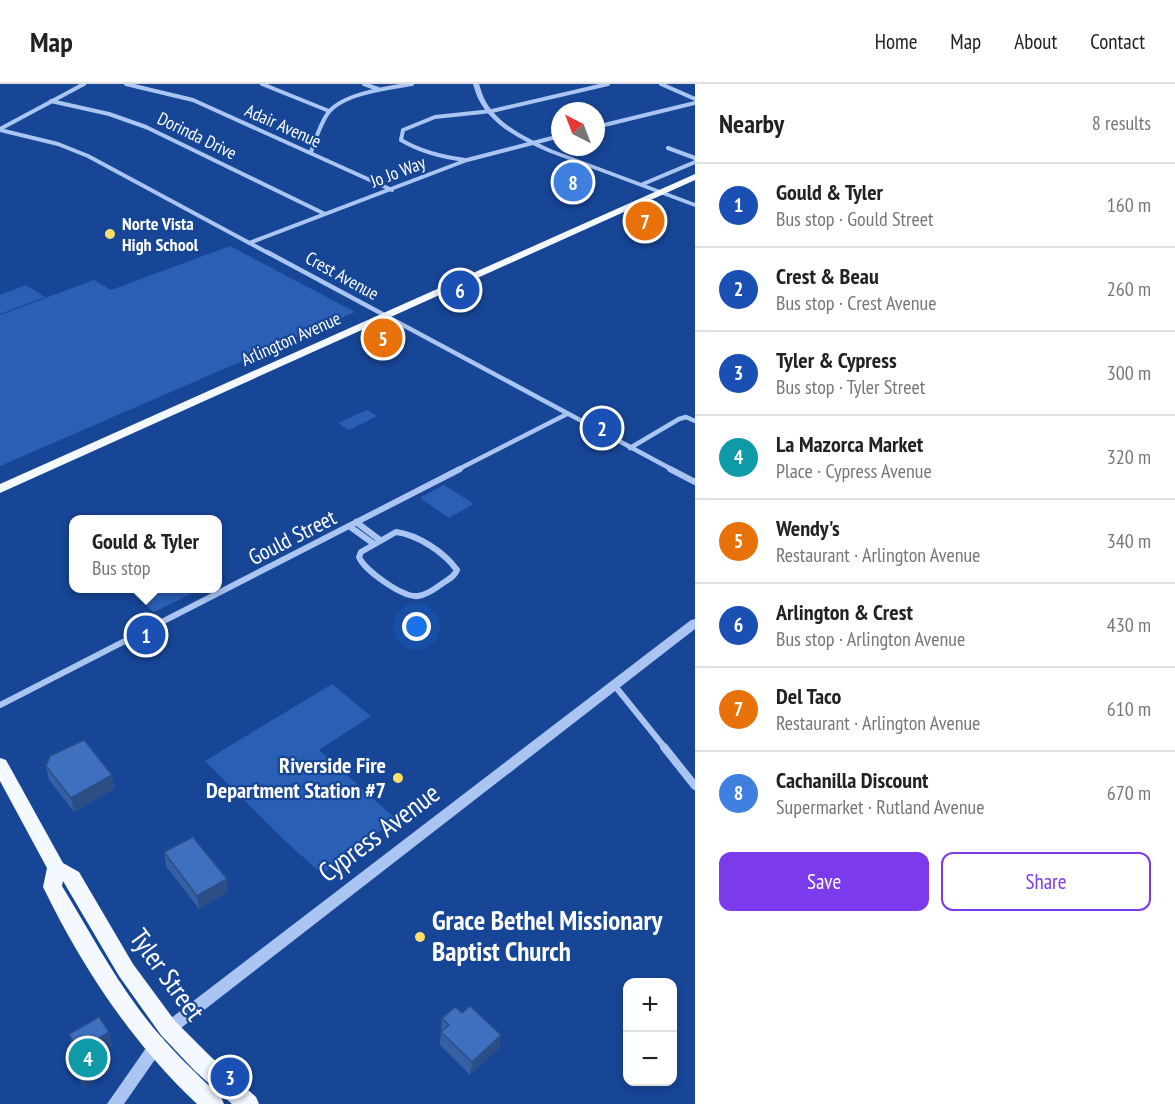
<!DOCTYPE html>
<meta charset="utf-8">
<style>
body{margin:0;font-family:"PT Sans Narrow",sans-serif;background:#f2f2f2;color:#222}
.controls{position:absolute;right:18px;bottom:18px;display:grid;overflow:hidden;border-radius:12px;box-shadow:0 3px 9px #0003}
.controls button{width:54px;height:54px;display:grid;place-items:center;padding:0;border:0;border-bottom:2px solid #e0e0e0;background:#fff;color:#222;font:30px sans-serif}
.compass{position:absolute;left:551px;top:18px;width:54px;height:54px;border-radius:50%;background:#fff;box-shadow:0 3px 9px #0003;rotate:318deg}
.you{position:absolute;left:417px;top:543px;width:21px;height:21px;margin:-15px;border:4px solid #fff;border-radius:50%;background:#1a73e8;box-shadow:0 0 0 9px #1a73e833}
.badge{display:grid;place-items:center;width:39px;height:39px;border-radius:50%;background:#7c3aed;color:#fff;font-size:20px;font-weight:700}
.pin{position:absolute;translate:-50% -50%;border:3px solid #fff;box-shadow:0 2px 6px #0006}
.popup{position:absolute;left:69px;top:431px;width:153px;height:78px;box-sizing:border-box;display:grid;place-content:center;border-radius:12px;background:#fff;filter:drop-shadow(0 2px 4px #0005);font-size:20px;white-space:nowrap;color:#767676}
.popup b{font-size:22px;color:#222}
.popup::after{content:'';position:absolute;left:50%;top:100%;margin-left:-12px;border:12px solid transparent;border-top-color:#fff}
.list{margin:0;padding:0;list-style:none}
h2{display:flex;justify-content:space-between;align-items:center;height:78px;margin:0;padding:0 24px;font-size:26px}
h2 small{font-size:20px;font-weight:400;color:#767676}
.list li{display:grid;grid-template-columns:39px 1fr auto;gap:18px;align-items:center;box-sizing:border-box;height:84px;padding:0 24px;border-top:2px solid #e0e0e0}
.list b{display:block;font-size:22px;white-space:nowrap}
.list p{margin:0;font-size:20px;white-space:nowrap;color:#767676}
.list em{font-size:20px;font-style:normal;color:#767676}
.actions{display:flex;gap:12px;padding:18px 24px}
.actions a{flex:1;padding:14px 0;border:2px solid #7c3aed;border-radius:12px;text-align:center;font-size:21px;color:#7c3aed}
.actions .main{background:#7c3aed;color:#fff}
.map{position:relative;flex:none;width:695px;height:1020px;overflow:hidden}
header{display:flex;align-items:center;gap:36px;box-sizing:border-box;height:84px;padding:0 30px;background:#fff;border-bottom:2px solid #e0e0e0}
header strong{font-size:28px}
nav{display:flex;gap:33px;margin-inline-start:auto;font-size:21px}
main{display:flex}
aside{flex:1;background:#fff}
.map>svg:first-child{display:block}
.green{fill:#2a5fb6}
.lines{fill:none;stroke-linecap:round;stroke-linejoin:round}
.minor-far3{stroke:#aac5f1;stroke-width:4}
.minor-far2{stroke:#aac5f1;stroke-width:4.5}
.minor-far1{stroke:#aac5f1;stroke-width:6}
.minor{stroke:#aac5f1;stroke-width:8}
.tertiary{fill:#aac5f1;fill-rule:evenodd}
.primary{fill:#f4f8ff;fill-rule:evenodd}
.wall{fill:#3660a4}
.shaded-wall{fill:#2c4e86}
.building{fill:#3f70bf;stroke:#2c4e86;stroke-width:1.5}
.poi-dot{fill:#ffde6a;stroke:#174697;stroke-width:2}
.labels{text-anchor:middle;stroke-width:4.5;stroke-linejoin:round;paint-order:stroke}
.far-street-label{font-size:18px;fill:#fff;stroke:#174697}
.far-poi-label{font-size:18px;font-weight:bold;fill:#fff;stroke:#174697;text-anchor:start}
.street-label{font-size:22px;fill:#fff;stroke:#174697}
.poi-label{font-size:22px;font-weight:bold;fill:#fff;stroke:#174697;text-anchor:end}
.near-street-label{font-size:27px;fill:#fff;stroke:#174697}
.near-poi-label{font-size:27px;font-weight:bold;fill:#fff;stroke:#174697;text-anchor:start}
</style>
<header>
<strong>Map</strong>
<nav><a>Home</a><a>Map</a><a>About</a><a>Contact</a></nav>
</header>
<main>
<div class="map">
<svg width="695" height="1020" viewBox="0 0 695 1020">
<rect width="100%" height="100%" fill="#174697"/>
<path class="green" d="M 230,162 L 355,228 L 0,382 L 0,231 L 94,196 L 111,206 Z
M 26,201 L 45,213 L 0,230 L 0,211 Z
M 367,326 L 377,332 L 349,346 L 338,339 Z
M 444,401 L 474,420 L 449,434 L 423,416 L 421,413 Z
M 127,505 L 185,505 L 191,510 L 154,528 Z
M 332,600 L 371,632 L 319,666 L 396,735 L 322,790 L 282,754 L 205,677 Z"/>
<g class="lines">
<path class="minor-far3" d="M 126,0 L 193,16 L 392,106
M 262,0 L 329,27
M 364,0 L 378,5
M 661,0 L 695,15
M 51,17 L 109,30 L 146,43 L 325,130
M 596,43 L 695,19
M 0,45 L 84,0
M 0,46 L 58,60 L 88,72 L 270,170
M 668,64 L 695,74
M 311,68 C 316,55 320,40 328,29 C 343,9 389,4 412,0
M 465,76 C 442,73 421,68 401,56 L 403,46 L 435,33 L 492,27 L 608,0
M 643,100 L 695,78
M 249,159 L 467,76 L 560,52"/>
<path class="minor-far2" d="M 267,168 L 673,386
M 630,364 L 679,335 L 686,333 L 695,337
M 457,386 L 567,330"/>
<path class="minor-far1" d="M 670,385 L 695,398
M 356,438 L 380,456
M 349,442 L 374,460
M 396,448 C 418,451 444,468 457,486 C 454,493 449,495 443,499 C 436,504 427,511 418,512 C 403,514 364,486 359,473 L 361,468 Z
M 615,602 L 665,664
M 0,621 L 460,385"/>
<path class="minor" d="M 664,663 L 695,702"/>
<path class="tertiary" d="M 473,0 L 479,0 C 481,6 483,13 486,18 C 500,42 529,55 553,66 L 695,119 L 695,123 L 548,68 C 523,57 494,43 480,18 C 477,13 475,6 473,0 Z
M 695,535 L 695,545 L 172,951 L 167,953 L 162,951 L 160,946 L 162,941 L 691,536 Z
M 158,952 L 163,954 L 165,959 L 163,964 L 124,1020 L 107,1020 L 153,954 Z"/>
<path class="primary" d="M 695,90 L 695,96 L 0,409 L 0,400 Z
M 0,674 L 6,676 L 63,779 L 79,788 L 133,880 L 175,937 L 211,973 L 256,1013 L 259,1020 L 232,1020 L 195,987 L 161,951 L 119,892 L 63,797 L 62,802 C 87,843 110,886 138,924 C 162,957 191,985 221,1013 L 224,1020 L 197,1020 C 132,959 82,883 43,803 L 47,784 L 0,697 Z"/>
</g>
<path class="wall" d="M 46,682 L 115,704 L 74,728 L 49,696 Z
M 164,768 L 228,808 L 199,825 L 166,782 Z
M 462,929 L 501,951 L 499,964 L 470,991 L 440,961 L 442,934 Z
M 109,948 L 112,962 L 103,967 L 107,974 L 110,987 L 84,1003 L 69,977 L 66,964 L 72,960 L 69,950 Z"/>
<path class="shaded-wall" d="M 112,691 L 115,704 L 74,728 L 71,714 Z
M 227,795 L 228,808 L 199,825 L 197,812 Z
M 109,948 L 112,962 L 99,969 L 96,956 Z
M 501,951 L 499,964 L 470,991 L 472,978 Z
M 107,974 L 110,987 L 84,1003 L 80,990 Z"/>
<path class="building" d="M 84,656 L 112,691 L 71,714 L 46,682 L 50,672 Z
M 193,753 L 227,795 L 197,812 L 164,768 Z
M 470,922 L 501,951 L 472,978 L 441,948 L 449,941 L 442,934 L 455,923 L 462,929 Z
M 99,933 L 109,948 L 96,956 L 107,974 L 80,990 L 66,964 L 74,959 L 69,950 Z"/>
<g class="poi-dot">
<circle cx="110" cy="150" r="6"/>
<circle cx="398" cy="694" r="6"/>
<circle cx="420" cy="853" r="6"/>
</g>
<g class="labels">
<g class="far-street-label">
<text transform="translate(283 42) rotate(24)" y="6">Adair Avenue</text>
<text transform="translate(197 52) rotate(26)" y="6">Dorinda Drive</text>
<text transform="translate(398 88) rotate(-21)" y="6">Jo Jo Way</text>
<text transform="translate(342 192) rotate(29)" y="6">Crest Avenue</text>
<text transform="translate(291 255) rotate(-24)" y="6">Arlington Avenue</text>
</g>
<g class="far-poi-label">
<text x="122" y="146">Norte Vista<tspan x="122" dy="21">High School</tspan></text>
</g>
<g class="street-label">
<text transform="translate(292 453) rotate(-27)" y="8">Gould Street</text>
</g>
<g class="poi-label">
<text x="386" y="689">Riverside Fire<tspan x="386" dy="25">Department Station #7</tspan></text>
</g>
<g class="near-street-label">
<text transform="translate(379 749) rotate(-37)" y="9">Cypress Avenue</text>
<text transform="translate(167 891) rotate(54)" y="9">Tyler Street</text>
</g>
<g class="near-poi-label">
<text x="432" y="846">Grace Bethel Missionary<tspan x="432" dy="31">Baptist Church</tspan></text>
</g>
</g>
</svg>
<div class="controls">
<button>+</button>
<button>−</button>
</div>
<svg class="compass" viewBox="-18 -18 36 36"><path d="M0-13l5 13h-10z" fill="#e53935"/><path d="M0 13l5-13h-10z" fill="#767676"/></svg>
<div class="you"></div>
<div class="pin badge" style="left:146px;top:551px;background:#1a4fb4">1</div>
<div class="popup"><b>Gould &amp; Tyler</b>Bus stop</div>
<div class="pin badge" style="left:602px;top:344px;background:#1a4fb4">2</div>
<div class="pin badge" style="left:230px;top:993px;background:#1a4fb4">3</div>
<div class="pin badge" style="left:88px;top:974px;background:#0f9aa8">4</div>
<div class="pin badge" style="left:383px;top:254px;background:#e8710a">5</div>
<div class="pin badge" style="left:460px;top:206px;background:#1a4fb4">6</div>
<div class="pin badge" style="left:645px;top:137px;background:#e8710a">7</div>
<div class="pin badge" style="left:573px;top:98px;background:#3f7fe0">8</div>
</div>
<aside>
<h2>Nearby<small>8 results</small></h2>
<ul class="list">
<li><span class="badge" style="background:#1a4fb4">1</span><div><b>Gould &amp; Tyler</b><p>Bus stop · Gould Street</p></div><em>160 m</em></li>
<li><span class="badge" style="background:#1a4fb4">2</span><div><b>Crest &amp; Beau</b><p>Bus stop · Crest Avenue</p></div><em>260 m</em></li>
<li><span class="badge" style="background:#1a4fb4">3</span><div><b>Tyler &amp; Cypress</b><p>Bus stop · Tyler Street</p></div><em>300 m</em></li>
<li><span class="badge" style="background:#0f9aa8">4</span><div><b>La Mazorca Market</b><p>Place · Cypress Avenue</p></div><em>320 m</em></li>
<li><span class="badge" style="background:#e8710a">5</span><div><b>Wendy's</b><p>Restaurant · Arlington Avenue</p></div><em>340 m</em></li>
<li><span class="badge" style="background:#1a4fb4">6</span><div><b>Arlington &amp; Crest</b><p>Bus stop · Arlington Avenue</p></div><em>430 m</em></li>
<li><span class="badge" style="background:#e8710a">7</span><div><b>Del Taco</b><p>Restaurant · Arlington Avenue</p></div><em>610 m</em></li>
<li><span class="badge" style="background:#3f7fe0">8</span><div><b>Cachanilla Discount</b><p>Supermarket · Rutland Avenue</p></div><em>670 m</em></li>
</ul>
<div class="actions"><a class="main">Save</a><a>Share</a></div>
</aside>
</main>
